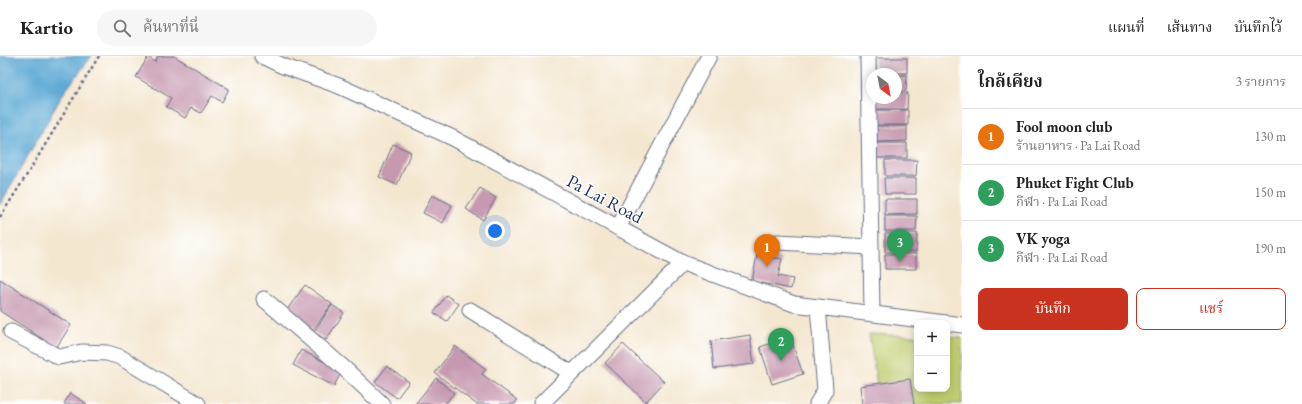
<!DOCTYPE html>
<html lang="th">
<meta charset="utf-8">
<style>
body{margin:0;font-family:"EB Garamond","Noto Serif Thai",serif;background:#f6f6f6;color:#222}
.controls{position:absolute;right:12px;bottom:12px;display:grid;overflow:hidden;border-radius:8px;box-shadow:0 2px 10px #0003}
.controls button{width:36px;height:36px;display:grid;place-items:center;padding:0;border:0;border-bottom:1px solid #e0e0e0;background:#fff;color:#222;font:20px sans-serif}
.compass{position:absolute;left:866px;top:12px;width:36px;height:36px;border-radius:50%;background:#fff;box-shadow:0 2px 10px #0003;rotate:148deg}
.you{position:absolute;left:495px;top:175px;width:14px;height:14px;margin:-10px;border:3px solid #fff;border-radius:50%;background:#1a73e8;box-shadow:0 0 0 6px #1a73e833}
.badge{display:grid;place-items:center;width:26px;height:26px;border-radius:50%;background:#c8321e;color:#fff;font-size:13px;font-weight:700}
.pin{position:absolute;translate:-50% -33px;filter:drop-shadow(0 1px 2px #0008)}
.pin::after{content:'';position:absolute;top:21px;width:14px;height:12px;background:inherit;clip-path:polygon(0 0,100% 0,50% 100%)}
.list{margin:0;padding:0;list-style:none}
h2{display:flex;justify-content:space-between;align-items:center;height:52px;margin:0;padding:0 16px;font-size:17px}
h2 small{font-size:13px;font-weight:400;color:#767676}
.list li{display:grid;grid-template-columns:26px 1fr auto;gap:12px;align-items:center;box-sizing:border-box;height:56px;padding:0 16px;border-top:1px solid #e0e0e0}
.list b{display:block;font-size:15px;white-space:nowrap}
.list p{margin:0;font-size:13px;white-space:nowrap;color:#767676}
.list em{font-size:13px;font-style:normal;color:#767676}
.actions{display:flex;gap:8px;padding:12px 16px}
.actions a{flex:1;padding:9px 0;border:1px solid #c8321e;border-radius:8px;text-align:center;font-size:14px;color:#c8321e}
.actions .main{background:#c8321e;color:#fff}
.icon{flex:none;width:22px;height:22px;fill:none;stroke:currentColor;stroke-width:2;stroke-linecap:round;stroke-linejoin:round}
.map{position:relative;flex:none;width:962px;height:348px;overflow:hidden}
header{display:flex;align-items:center;gap:24px;box-sizing:border-box;height:56px;padding:0 20px;background:#fff;border-bottom:1px solid #e0e0e0}
header strong{font-size:19px}
nav{display:flex;gap:22px;margin-inline-start:auto;font-size:14px}
.search{width:280px;height:36px;background:#f6f6f6;display:flex;align-items:center;gap:10px;box-sizing:border-box;padding:0 14px;border-radius:22px;color:#767676;font-size:15px}
main{display:flex}
aside{flex:1;background:#fff}
.map>svg:first-child{display:block}
.green{fill:#c1cd6f;stroke:#6e7e66}
.water{fill:#5ba8d4;stroke:#3b6c99}
.building{fill:#c699b0}
.lines{fill:none;stroke-linecap:round;stroke-linejoin:round}
.minor-casing{stroke:#676f86;stroke-width:17}
.path{stroke:#676f86;stroke-width:2.5;stroke-dasharray:3 3;stroke-linecap:butt}
.minor{stroke:#fff;stroke-width:15}
.labels{text-anchor:middle;stroke-width:3;stroke-linejoin:round;paint-order:stroke}
.street-label{font-size:18px;fill:#1b2f5e;stroke:#fff}
</style>
<header>
<strong>Kartio</strong>
<div class="search"><svg class="icon" aria-label="search" viewBox="0 0 24 24"><circle cx="10" cy="10" r="6"/><path d="M15 15l6 6"/></svg>ค้นหาที่นี่</div>
<nav><a>แผนที่</a><a>เส้นทาง</a><a>บันทึกไว้</a></nav>
</header>
<main>
<div class="map">
<svg width="962" height="348" viewBox="0 0 962 348">
<rect width="100%" height="100%" fill="#fff"/>
<filter id="ink" filterUnits="userSpaceOnUse"><feTurbulence type="fractalNoise" baseFrequency=".025" numOctaves="2"/><feDisplacementMap in="SourceGraphic" scale="8" xChannelSelector="R" yChannelSelector="G"/><feConvolveMatrix kernelMatrix="1 2 1 2 8 2 1 2 1" color-interpolation-filters="sRGB"/></filter>
<filter id="wash" filterUnits="userSpaceOnUse"><feTurbulence type="fractalNoise" baseFrequency=".012" numOctaves="4" result="noise"/><feDisplacementMap in="SourceGraphic" scale="16" xChannelSelector="R" yChannelSelector="G"/><feGaussianBlur stdDeviation="0.9" result="paint"/><feColorMatrix in="noise" values="0 0 0 0 0 0 0 0 0 0 0 0 0 0 0 0 0 1.4 0 .05"/><feComposite in="paint" operator="in"/></filter>
<g filter="url(#wash)">
<rect width="100%" height="100%" fill="#f4e7d0"/>
<path class="green" d="M 869,278 L 917,280 L 917,333 L 947,333 L 947,281 L 962,282 L 962,348 L 880,348 Z"/>
<path class="water" d="M 0,0 L 92,0 L 63,38 L 0,149 Z"/>
<g id="blocks">
<path class="building" d="M 158,0 L 174,0 L 229,33 L 222,46 L 212,40 L 201,57 L 191,52 L 185,62 L 166,51 L 171,42 L 136,21 L 148,1 L 155,6 Z
M 875,2 L 907,2 L 907,17 L 875,17 Z
M 896,19 L 907,19 L 906,35 L 896,35 Z
M 896,37 L 908,37 L 907,53 L 876,53 L 876,42 L 896,42 Z
M 876,54 L 908,54 L 908,69 L 876,69 Z
M 875,70 L 907,70 L 907,85 L 876,86 Z
M 875,87 L 907,87 L 907,102 L 876,102 Z
M 393,88 L 411,96 L 397,129 L 379,121 Z
M 885,104 L 917,104 L 916,120 L 885,120 Z
M 884,122 L 916,122 L 916,138 L 885,138 Z
M 480,132 L 496,142 L 483,164 L 466,153 Z
M 432,139 L 452,149 L 443,167 L 423,157 Z
M 885,143 L 917,143 L 917,158 L 885,159 Z
M 885,160 L 917,160 L 916,175 L 885,175 Z
M 885,177 L 917,177 L 916,196 L 885,196 Z
M 885,198 L 916,198 L 916,213 L 885,213 Z
M 757,199 L 782,203 L 778,220 L 793,223 L 791,233 L 752,225 Z
M 0,223 L 71,269 L 56,292 L 0,255 Z
M 305,229 L 332,248 L 313,274 L 286,255 Z
M 446,239 L 459,248 L 447,265 L 434,257 Z
M 332,249 L 344,257 L 326,284 L 314,276 Z
M 750,279 L 754,308 L 714,313 L 711,285 Z
M 790,281 L 803,318 L 772,328 L 760,291 Z
M 623,288 L 664,326 L 646,346 L 605,307 Z
M 455,290 L 486,313 L 482,318 L 517,344 L 515,348 L 476,348 L 435,317 Z
M 301,294 L 342,315 L 334,330 L 293,309 Z
M 387,310 L 409,326 L 397,342 L 375,326 Z
M 436,322 L 454,337 L 445,348 L 415,348 Z
M 910,323 L 914,348 L 862,348 L 860,330 Z
M 70,337 L 87,348 L 64,348 Z"/>
</g>
</g>
<g filter="url(#ink)">
<use href="#blocks" fill-opacity="0" stroke="#676f86" stroke-width="1"/>
<g class="lines">
<g class="minor-casing">
<path id="minor" d="M 262,0 L 283,10 L 339,30 L 453,82 L 683,207 L 794,248 L 946,267
M 868,0 L 872,258
M 618,172 L 709,0
M 778,186 L 871,191
M 264,243 L 345,313 L 382,348
M 470,254 L 571,317
M 947,267 L 962,269
M 11,276 L 59,301 L 82,296 L 107,297 L 120,301 L 198,348
M 541,348 L 683,207
M 817,348 L 825,334 L 818,251"/>
</g>
<path class="path" d="M 0,161 L 28,117 L 99,0"/>
<use href="#minor" class="minor"/>
</g>
</g>
<g class="labels">
<g class="street-label">
<text transform="translate(605 143) rotate(28)" y="6">Pa Lai Road</text>
</g>
</g>
</svg>
<div class="controls">
<button>+</button>
<button>−</button>
</div>
<svg class="compass" viewBox="-18 -18 36 36"><path d="M0-13l5 13h-10z" fill="#e53935"/><path d="M0 13l5-13h-10z" fill="#767676"/></svg>
<div class="you"></div>
<div class="pin badge" style="left:767px;top:211px;background:#e8710a">1</div>
<div class="pin badge" style="left:781px;top:305px;background:#2e9e5b">2</div>
<div class="pin badge" style="left:900px;top:206px;background:#2e9e5b">3</div>
</div>
<aside>
<h2>ใกล้เคียง<small>3 รายการ</small></h2>
<ul class="list">
<li><span class="badge" style="background:#e8710a">1</span><div><b>Fool moon club</b><p>ร้านอาหาร · Pa Lai Road</p></div><em>130 m</em></li>
<li><span class="badge" style="background:#2e9e5b">2</span><div><b>Phuket Fight Club</b><p>กีฬา · Pa Lai Road</p></div><em>150 m</em></li>
<li><span class="badge" style="background:#2e9e5b">3</span><div><b>VK yoga</b><p>กีฬา · Pa Lai Road</p></div><em>190 m</em></li>
</ul>
<div class="actions"><a class="main">บันทึก</a><a>แชร์</a></div>
</aside>
</main>
